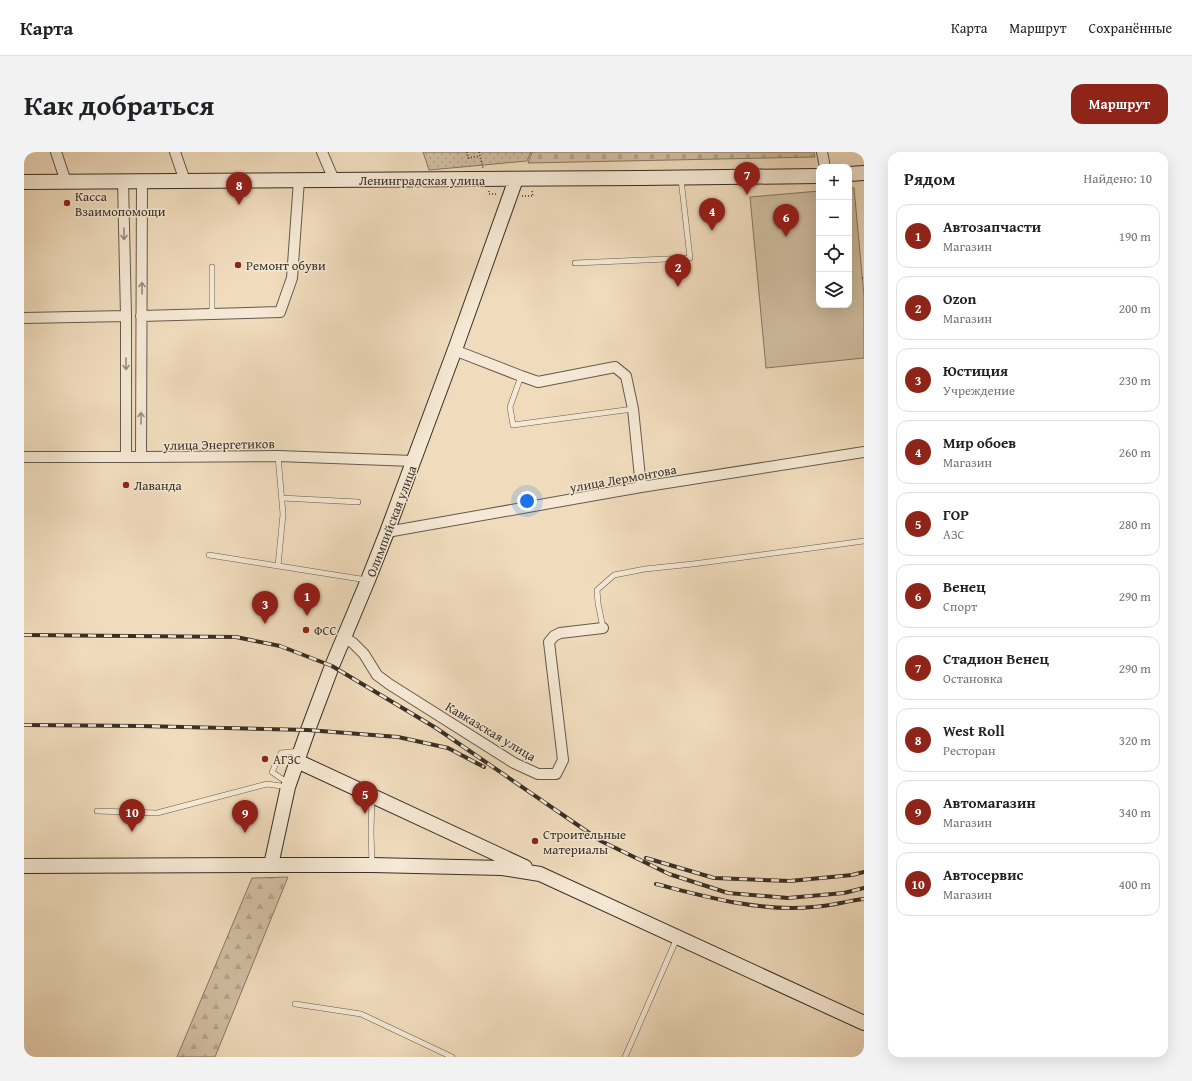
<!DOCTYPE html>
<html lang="ru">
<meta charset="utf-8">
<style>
body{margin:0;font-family:"Gentium Book Plus",serif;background:#f2f2f2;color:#202124}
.controls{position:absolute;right:12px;top:12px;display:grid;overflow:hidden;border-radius:8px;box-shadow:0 4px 16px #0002}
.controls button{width:36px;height:36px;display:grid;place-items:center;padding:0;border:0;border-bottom:1px solid #e0e0e0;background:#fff;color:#202124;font:20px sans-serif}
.you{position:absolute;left:503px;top:349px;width:14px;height:14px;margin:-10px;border:3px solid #fff;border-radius:50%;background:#1a73e8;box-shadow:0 0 0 6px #1a73e833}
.badge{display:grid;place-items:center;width:26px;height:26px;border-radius:50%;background:#8f2418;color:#fff;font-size:13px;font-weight:700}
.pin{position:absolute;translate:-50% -33px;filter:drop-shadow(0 1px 2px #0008)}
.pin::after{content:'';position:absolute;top:21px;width:14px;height:12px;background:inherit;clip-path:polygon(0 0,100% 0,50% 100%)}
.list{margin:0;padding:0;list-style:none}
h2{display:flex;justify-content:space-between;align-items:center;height:52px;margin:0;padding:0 16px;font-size:17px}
h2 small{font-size:13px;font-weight:400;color:#757577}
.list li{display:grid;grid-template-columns:26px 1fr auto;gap:12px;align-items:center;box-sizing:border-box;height:64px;margin:0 8px 8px;padding:0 8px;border:1px solid #e0e0e0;border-radius:12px}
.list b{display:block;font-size:15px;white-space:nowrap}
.list p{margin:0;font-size:13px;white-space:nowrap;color:#757577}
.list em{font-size:13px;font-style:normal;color:#757577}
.icon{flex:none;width:22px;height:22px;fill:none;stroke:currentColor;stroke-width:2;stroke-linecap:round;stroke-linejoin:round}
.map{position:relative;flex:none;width:840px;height:905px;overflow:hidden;border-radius:12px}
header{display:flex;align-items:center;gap:24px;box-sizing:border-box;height:56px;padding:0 20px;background:#fff;border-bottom:1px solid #e0e0e0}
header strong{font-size:19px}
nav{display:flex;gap:22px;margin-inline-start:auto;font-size:14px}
.intro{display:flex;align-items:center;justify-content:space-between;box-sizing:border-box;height:96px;padding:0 24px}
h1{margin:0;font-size:28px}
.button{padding:10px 18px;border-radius:12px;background:#8f2418;color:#fff;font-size:14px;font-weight:700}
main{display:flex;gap:24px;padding:0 24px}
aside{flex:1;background:#fff;border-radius:12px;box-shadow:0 4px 16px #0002}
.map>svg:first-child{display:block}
.forest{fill:url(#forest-firs);stroke:#847764}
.cemetery{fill:url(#cemetery-stones);stroke:#847764}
.park{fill:url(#park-dots);stroke:#847764}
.pitch{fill:#d1bfa3;stroke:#847764}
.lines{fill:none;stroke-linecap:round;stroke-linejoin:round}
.lane-casing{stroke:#665a4c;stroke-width:6}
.street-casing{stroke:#665a4c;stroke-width:12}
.secondary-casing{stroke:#382f26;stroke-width:16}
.path{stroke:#382f26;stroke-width:1.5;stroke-dasharray:1 2;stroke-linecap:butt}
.lane{stroke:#f5e8d4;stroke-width:5}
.street{stroke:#f5e8d4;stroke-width:10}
.secondary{stroke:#f5e8d4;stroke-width:14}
.rail-casing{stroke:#382f26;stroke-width:4}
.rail{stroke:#f5e8d4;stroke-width:2.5;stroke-dasharray:8;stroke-linecap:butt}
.oneway{stroke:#968c7d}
.poi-dot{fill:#8f2418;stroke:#f5e8d4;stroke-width:1.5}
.labels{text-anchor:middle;stroke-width:3;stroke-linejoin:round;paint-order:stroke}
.street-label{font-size:13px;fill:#382f26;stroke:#f5e8d4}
.poi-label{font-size:13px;fill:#382f26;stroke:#f5e8d4;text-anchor:start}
</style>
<header>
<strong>Карта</strong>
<nav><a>Карта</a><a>Маршрут</a><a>Сохранённые</a></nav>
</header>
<div class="intro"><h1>Как добраться</h1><a class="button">Маршрут</a></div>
<main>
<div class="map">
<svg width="840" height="905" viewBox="0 0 840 905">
<defs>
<pattern id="forest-firs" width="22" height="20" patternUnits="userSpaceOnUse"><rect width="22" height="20" fill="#d1bfa3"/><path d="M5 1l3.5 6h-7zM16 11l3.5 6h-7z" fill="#b4a48c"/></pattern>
<pattern id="cemetery-stones" width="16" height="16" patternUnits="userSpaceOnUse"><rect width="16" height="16" fill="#d1bfa3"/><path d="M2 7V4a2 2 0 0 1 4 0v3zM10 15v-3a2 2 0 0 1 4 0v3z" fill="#b4a48c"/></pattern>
<pattern id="park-dots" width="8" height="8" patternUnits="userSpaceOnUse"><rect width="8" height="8" fill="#d1bfa3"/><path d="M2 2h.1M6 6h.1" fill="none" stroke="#b4a48c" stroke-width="1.8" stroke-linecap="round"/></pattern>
</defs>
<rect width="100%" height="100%" fill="#f0dcbd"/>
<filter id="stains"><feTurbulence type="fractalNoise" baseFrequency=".005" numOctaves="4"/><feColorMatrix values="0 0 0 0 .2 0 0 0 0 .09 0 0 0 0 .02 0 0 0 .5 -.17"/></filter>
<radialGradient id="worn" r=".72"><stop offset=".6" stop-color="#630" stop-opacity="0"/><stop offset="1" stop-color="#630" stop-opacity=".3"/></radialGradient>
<path class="forest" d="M 264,725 L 191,905 L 153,905 L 228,726 Z"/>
<path class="cemetery" d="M 508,0 L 790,0 L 791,5 L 504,11 Z"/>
<path class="park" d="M 399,0 L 507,0 L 503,9 L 405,18 Z"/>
<path class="pitch" d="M 825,36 L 830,36 L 840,144 L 840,206 L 742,216 L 726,45 L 795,39 L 795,153 L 825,153 Z"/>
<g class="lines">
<g class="lane-casing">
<path id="lane" d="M 551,111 L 666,106 L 657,27
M 188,162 L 188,115
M 497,224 L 486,255 L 489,273 L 609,257
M 258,346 L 334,350
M 185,403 L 343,428
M 254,414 L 259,362 L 254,304
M 579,476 L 574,451 L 573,438 L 590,423 L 621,417 L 669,412 L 840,389
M 264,631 L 248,620 L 257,601 L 276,599
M 348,644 L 347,680 L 348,712
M 73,659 L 133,661 L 243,632 L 264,635
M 271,852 L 337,862 L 428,905
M 601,905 L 653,786"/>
</g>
<g class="street-casing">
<path id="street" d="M 32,0 L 42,30
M 151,0 L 161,29
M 298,0 L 310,28
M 798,0 L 801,15
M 99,29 L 102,164 L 102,305
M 117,164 L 256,160 L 268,126 L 275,28
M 0,166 L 102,164
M 430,198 L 497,224 L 514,230 L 591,215 L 602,224 L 609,257 L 617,335
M 0,305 L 117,305 L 254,304 L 389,309
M 117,305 L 118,29
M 363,380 L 617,335 L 840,300
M 320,485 L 329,491 L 340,502 L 353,523 L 365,532 L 490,611 L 514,622 L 532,622 L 539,608 L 525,490 L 530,484 L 536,481 L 579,476"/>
</g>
<g class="secondary-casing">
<path id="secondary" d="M 825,22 L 840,21
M 0,30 L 618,26 L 795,24
M 273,609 L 501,715
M 247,713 L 264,635 L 284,578 L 308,514 L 344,428 L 363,380 L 433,192 L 492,27
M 0,714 L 228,713 L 348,713 L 478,716 L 516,722 L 840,871"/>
</g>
<path class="path" d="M 443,0 L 444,6 L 456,4
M 455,0 L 459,16
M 465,39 L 465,42 L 474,42
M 498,44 L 509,44 L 508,38
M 838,126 L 840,126"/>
<use href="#lane" class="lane"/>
<use href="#street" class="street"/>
<use href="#secondary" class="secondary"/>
<g class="rail-casing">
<path id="rail" d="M 0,483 L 212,485 L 256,494 L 308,514 L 412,576 L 577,689 L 645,722 L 704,741 L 764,746 L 820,741 L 840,736
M 0,573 L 117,574 L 284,578 L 374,585 L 424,596 L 460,615
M 622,706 L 690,726 L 766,729 L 828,723 L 840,720
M 632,732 C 683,745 735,760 789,755 C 806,754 823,749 840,747"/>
</g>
<use href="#rail" class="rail"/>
</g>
<defs><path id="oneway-shaft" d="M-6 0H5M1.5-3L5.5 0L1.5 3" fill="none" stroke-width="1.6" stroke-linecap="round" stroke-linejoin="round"/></defs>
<g class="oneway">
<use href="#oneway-shaft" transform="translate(100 82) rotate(89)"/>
<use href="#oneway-shaft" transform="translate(118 136) rotate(-90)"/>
<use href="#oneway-shaft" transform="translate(102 212) rotate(90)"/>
<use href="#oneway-shaft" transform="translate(117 266) rotate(-90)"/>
</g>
<g class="poi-dot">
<circle cx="43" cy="51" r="4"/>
<circle cx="214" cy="113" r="4"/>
<circle cx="102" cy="333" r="4"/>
<circle cx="282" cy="478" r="4"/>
<circle cx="241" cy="607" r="4"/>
<circle cx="511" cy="689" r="4"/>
</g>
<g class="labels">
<g class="street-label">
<text x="398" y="33">Ленинградская улица</text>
<text transform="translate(195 292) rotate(-1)" y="5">улица Энергетиков</text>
<text transform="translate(599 326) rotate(-10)" y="5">улица Лермонтова</text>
<text transform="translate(367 369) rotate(-69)" y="5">Олимпийская улица</text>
<text transform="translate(467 579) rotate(31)" y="5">Кавказская улица</text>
</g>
<g class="poi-label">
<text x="51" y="49">Касса<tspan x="51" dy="15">Взаимопомощи</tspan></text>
<text x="222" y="118">Ремонт обуви</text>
<text x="110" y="338">Лаванда</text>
<text x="290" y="483">ФСС</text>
<text x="249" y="612">АГЗС</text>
<text x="519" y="687">Строительные<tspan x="519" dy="15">материалы</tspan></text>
</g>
</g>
<rect width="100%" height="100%" filter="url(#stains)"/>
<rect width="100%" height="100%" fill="url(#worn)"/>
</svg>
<div class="controls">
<button>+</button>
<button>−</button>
<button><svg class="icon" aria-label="locate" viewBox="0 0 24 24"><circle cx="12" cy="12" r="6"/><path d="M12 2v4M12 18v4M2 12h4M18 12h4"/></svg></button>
<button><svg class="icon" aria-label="layers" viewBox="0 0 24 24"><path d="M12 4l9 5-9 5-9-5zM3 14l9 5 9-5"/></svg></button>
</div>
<div class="you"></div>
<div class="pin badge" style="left:283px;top:464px">1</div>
<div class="pin badge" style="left:654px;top:135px">2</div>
<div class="pin badge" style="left:241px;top:472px">3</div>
<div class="pin badge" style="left:688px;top:79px">4</div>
<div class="pin badge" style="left:341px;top:662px">5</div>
<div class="pin badge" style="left:762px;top:85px">6</div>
<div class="pin badge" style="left:723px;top:43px">7</div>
<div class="pin badge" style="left:215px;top:53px">8</div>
<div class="pin badge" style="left:221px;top:681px">9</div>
<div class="pin badge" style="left:108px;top:680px">10</div>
</div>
<aside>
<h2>Рядом<small>Найдено: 10</small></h2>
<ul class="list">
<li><span class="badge">1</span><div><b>Автозапчасти</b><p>Магазин</p></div><em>190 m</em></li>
<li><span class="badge">2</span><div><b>Ozon</b><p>Магазин</p></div><em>200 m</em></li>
<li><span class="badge">3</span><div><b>Юстиция</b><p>Учреждение</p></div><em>230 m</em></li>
<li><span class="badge">4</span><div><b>Мир обоев</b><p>Магазин</p></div><em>260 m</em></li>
<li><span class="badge">5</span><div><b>ГОР</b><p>АЗС</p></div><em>280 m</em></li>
<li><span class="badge">6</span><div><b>Венец</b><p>Спорт</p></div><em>290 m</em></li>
<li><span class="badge">7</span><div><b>Стадион Венец</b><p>Остановка</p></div><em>290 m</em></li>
<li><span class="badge">8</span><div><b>West Roll</b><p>Ресторан</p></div><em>320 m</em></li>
<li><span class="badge">9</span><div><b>Автомагазин</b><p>Магазин</p></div><em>340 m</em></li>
<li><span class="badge">10</span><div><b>Автосервис</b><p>Магазин</p></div><em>400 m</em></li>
</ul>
</aside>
</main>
